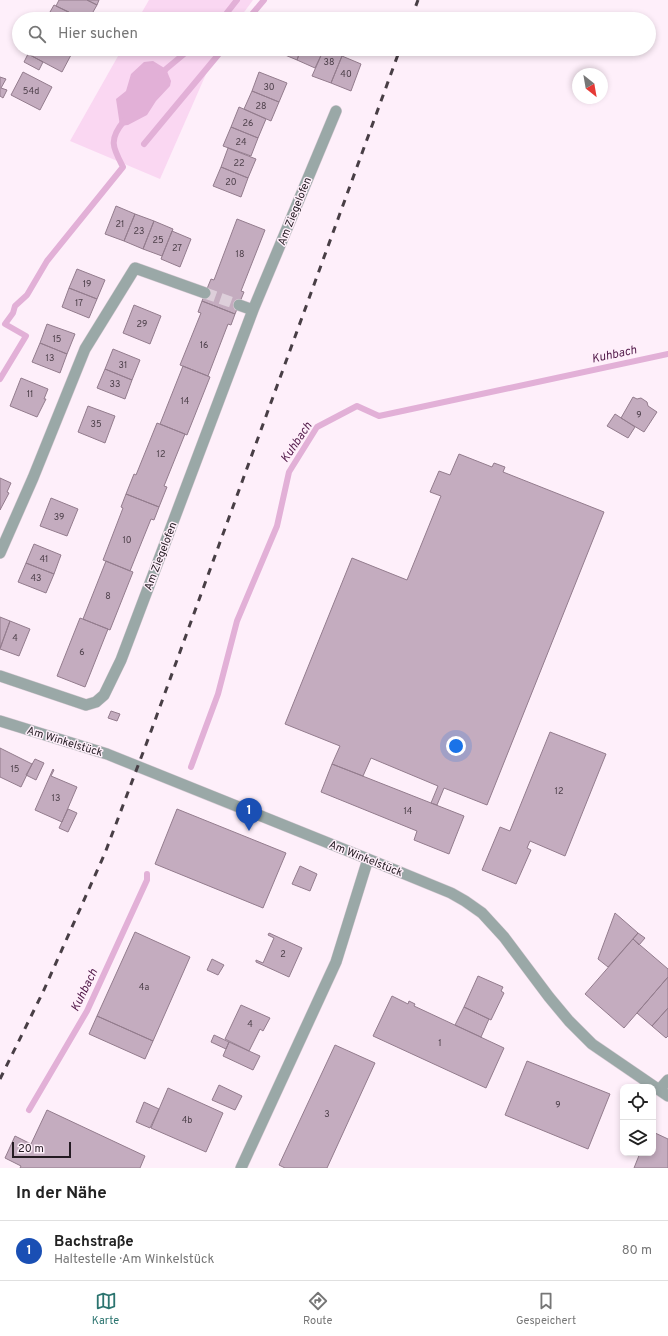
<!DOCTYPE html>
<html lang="de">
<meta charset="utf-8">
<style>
body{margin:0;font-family:Overpass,sans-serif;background:#f6f6f6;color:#222}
.controls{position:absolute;right:12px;bottom:12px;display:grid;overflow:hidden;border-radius:8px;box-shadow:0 2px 6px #0003}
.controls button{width:36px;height:36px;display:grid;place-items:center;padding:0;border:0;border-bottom:1px solid #e0e0e0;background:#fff;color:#222;font:20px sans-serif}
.compass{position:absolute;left:572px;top:68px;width:36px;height:36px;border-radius:50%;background:#fff;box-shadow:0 2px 6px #0003;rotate:149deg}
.scale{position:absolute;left:12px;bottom:10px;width:59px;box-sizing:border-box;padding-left:4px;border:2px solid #241b22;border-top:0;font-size:11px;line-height:14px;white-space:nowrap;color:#241b22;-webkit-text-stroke:3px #feeffa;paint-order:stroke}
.you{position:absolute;left:456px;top:746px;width:14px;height:14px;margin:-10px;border:3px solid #fff;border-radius:50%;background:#1a73e8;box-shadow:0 0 0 6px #1a73e833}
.badge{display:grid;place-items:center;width:26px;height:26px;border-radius:50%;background:#2b746f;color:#fff;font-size:13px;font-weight:700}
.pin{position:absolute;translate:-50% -33px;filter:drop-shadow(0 1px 2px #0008)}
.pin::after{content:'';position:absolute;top:21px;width:14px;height:12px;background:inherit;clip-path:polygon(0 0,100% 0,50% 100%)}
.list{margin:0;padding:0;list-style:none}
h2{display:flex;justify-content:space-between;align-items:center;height:52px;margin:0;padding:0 16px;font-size:17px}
h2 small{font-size:13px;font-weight:400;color:#767676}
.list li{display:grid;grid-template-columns:26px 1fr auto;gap:12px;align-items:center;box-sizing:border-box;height:60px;padding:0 16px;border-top:1px solid #e0e0e0}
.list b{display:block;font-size:15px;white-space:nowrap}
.list p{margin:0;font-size:13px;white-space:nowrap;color:#767676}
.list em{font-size:13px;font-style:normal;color:#767676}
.icon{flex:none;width:22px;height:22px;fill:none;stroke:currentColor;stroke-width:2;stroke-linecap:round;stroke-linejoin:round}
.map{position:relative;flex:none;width:668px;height:1168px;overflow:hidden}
.search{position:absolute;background:#fff;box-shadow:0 2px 6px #0003;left:12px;right:12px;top:12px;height:44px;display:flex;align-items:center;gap:10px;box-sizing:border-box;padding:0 14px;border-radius:22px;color:#767676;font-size:15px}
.sheet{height:112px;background:#fff}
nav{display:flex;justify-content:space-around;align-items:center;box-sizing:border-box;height:56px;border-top:1px solid #e0e0e0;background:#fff;font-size:11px;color:#767676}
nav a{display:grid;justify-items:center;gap:2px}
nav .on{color:#2b746f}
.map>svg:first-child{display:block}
.green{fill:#fad7f2}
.water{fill:#e2b0d7}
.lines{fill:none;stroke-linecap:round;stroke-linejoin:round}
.stream{stroke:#e2b0d7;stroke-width:6}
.building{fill:#c4acbf;stroke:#937c8d}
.minor-tunnel{stroke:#ddcfda;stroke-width:11;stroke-dasharray:11 5.5;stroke-linecap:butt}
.minor-casing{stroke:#dbcdd7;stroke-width:12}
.minor{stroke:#9aa8a7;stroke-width:11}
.rail{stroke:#483e45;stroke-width:3;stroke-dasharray:7 7;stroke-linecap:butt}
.labels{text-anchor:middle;stroke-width:3;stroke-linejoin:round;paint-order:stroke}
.number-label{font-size:9px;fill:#4c3f49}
.street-label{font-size:11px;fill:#241b22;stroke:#feeffa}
.water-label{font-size:12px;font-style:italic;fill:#521949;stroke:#feeffa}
</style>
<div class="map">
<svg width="668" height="1168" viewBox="0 0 668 1168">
<rect width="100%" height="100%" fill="#feeffa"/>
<path class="green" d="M 149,0 L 253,0 L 239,19 L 138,19 Z
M 122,49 L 217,49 L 160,179 L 70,141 Z"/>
<path class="water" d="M 153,61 L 166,69 L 171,81 L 170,86 L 156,101 L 147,115 L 128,125 L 120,126 L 116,99 L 126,91 L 131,74 L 144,62 Z"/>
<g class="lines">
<path class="stream" d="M 222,19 L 237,0
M 248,19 L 264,0
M 161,76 L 166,69 L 190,49
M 144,144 L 223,49
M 0,379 L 26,336 L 5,324 L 13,313 L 15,306 L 27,295 L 47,261 L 123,167 C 113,148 108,140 124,121
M 191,767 L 218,694 L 237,621 L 277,526 L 289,472 L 317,427 L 357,406 L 379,416 L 668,354
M 29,1110 L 87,1011 L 147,880 L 147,874"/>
</g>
<path class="building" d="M 59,0 L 87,0 L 97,5 L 89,19 L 82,19 L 56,6 Z
M 87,0 L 99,0 L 97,5 Z
M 54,5 L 69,12 L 66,19 L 50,12 Z
M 50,12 L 62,19 L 47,19 Z
M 34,49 L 60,49 L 71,55 L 62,72 L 30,55 Z
M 60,49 L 74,49 L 71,55 Z
M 279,49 L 301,49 L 297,60 L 278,52 Z
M 301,49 L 324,49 L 315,68 L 297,60 Z
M 324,49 L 342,56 L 331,83 L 312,76 Z
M 28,54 L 43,62 L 39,70 L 24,62 Z
M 342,56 L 361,64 L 351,91 L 331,83 Z
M 23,72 L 52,87 L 40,110 L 11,95 Z
M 259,72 L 287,83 L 279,102 L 252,91 Z
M 0,77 L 6,79 L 1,88 L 7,90 L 3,98 L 0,96 Z
M 252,91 L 279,102 L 271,121 L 244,109 Z
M 239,107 L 266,119 L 258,138 L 231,127 Z
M 231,127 L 258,138 L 251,156 L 223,146 Z
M 228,148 L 256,159 L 248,178 L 221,167 Z
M 221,167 L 248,178 L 241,197 L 213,186 Z
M 116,206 L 135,214 L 124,241 L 105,234 Z
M 135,214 L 154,221 L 143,249 L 124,241 Z
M 237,219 L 265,230 L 241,291 L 244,292 L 235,314 L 202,301 L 211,279 L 214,280 Z
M 154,221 L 173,229 L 162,256 L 143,249 Z
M 172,231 L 191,239 L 180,267 L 161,259 Z
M 77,269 L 105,280 L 97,299 L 69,288 Z
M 69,288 L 97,299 L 89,318 L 62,307 Z
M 202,301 L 235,314 L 231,325 L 228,324 L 208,376 L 180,365 L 201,313 L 198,312 Z
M 134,305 L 161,316 L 150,344 L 123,333 Z
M 47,324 L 75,334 L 67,354 L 40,343 Z
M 40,343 L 67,354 L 60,373 L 32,362 Z
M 113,349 L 140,360 L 132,380 L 105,369 Z
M 183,366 L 210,377 L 187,435 L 160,424 Z
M 105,369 L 132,380 L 125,399 L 97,388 Z
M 21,378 L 48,389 L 44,399 L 46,399 L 37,417 L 10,406 Z
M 633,397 L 637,399 L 641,398 L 647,402 L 648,406 L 657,412 L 644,432 L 621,418 Z
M 88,406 L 115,416 L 105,443 L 78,432 Z
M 615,414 L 635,427 L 628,438 L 607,426 Z
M 157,423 L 185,434 L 164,486 L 167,487 L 159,507 L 126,494 L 134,474 L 136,475 Z
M 459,454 L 492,467 L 494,463 L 505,467 L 503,472 L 604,512 L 487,805 L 444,788 L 437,805 L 431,803 L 438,786 L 371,758 L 363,776 L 332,764 L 340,746 L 285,724 L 352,558 L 407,580 L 441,496 L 430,492 L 439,471 L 450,475 Z
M 0,478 L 11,483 L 7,492 L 9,493 L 0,510 Z
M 126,494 L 159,507 L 154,520 L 151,519 L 130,571 L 103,560 L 123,508 L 121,507 Z
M 51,498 L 78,509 L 67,536 L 40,526 Z
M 34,544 L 61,555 L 54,574 L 26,563 Z
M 106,561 L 133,572 L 110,630 L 83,619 Z
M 26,563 L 54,574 L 46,593 L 18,582 Z
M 0,617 L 10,621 L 0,648 Z
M 80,618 L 108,629 L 85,687 L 57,676 Z
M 10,621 L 30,629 L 19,656 L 0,649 Z
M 111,711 L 120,714 L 117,721 L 108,718 Z
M 550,732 L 606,754 L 565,856 L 530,841 L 527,848 L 531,850 L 516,884 L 482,870 L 500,827 L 510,831 Z
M 0,748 L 32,764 L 21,787 L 0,777 Z
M 35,759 L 44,763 L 36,780 L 26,775 Z
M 332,764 L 464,816 L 449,854 L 414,840 L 417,831 L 321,792 Z
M 53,769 L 54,770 L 51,776 L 77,787 L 62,822 L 35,810 Z
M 68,809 L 77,813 L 68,832 L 59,828 Z
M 177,809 L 286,853 L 263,908 L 155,864 Z
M 300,866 L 317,874 L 310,891 L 292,884 Z
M 615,913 L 638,933 L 608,967 L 598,959 Z
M 135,932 L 190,957 L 153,1041 L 97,1016 Z
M 269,933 L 302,948 L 289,977 L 256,962 L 256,960 L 263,963 L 274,938 L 268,935 Z
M 638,933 L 645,938 L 639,945 L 633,939 Z
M 633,939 L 668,969 L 668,977 L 624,1028 L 585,994 Z
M 212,959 L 224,965 L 218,975 L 207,970 Z
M 478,976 L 503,987 L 501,991 L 504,993 L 491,1020 L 464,1007 Z
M 668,977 L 668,1008 L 652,1026 L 637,1013 Z
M 392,996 L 408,1004 L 409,1001 L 415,1004 L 414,1006 L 504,1048 L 486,1088 L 373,1036 Z
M 241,1005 L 270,1018 L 263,1031 L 260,1029 L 249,1051 L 225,1039 Z
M 464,1007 L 489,1019 L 481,1037 L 455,1025 Z
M 668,1008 L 668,1036 L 666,1038 L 652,1026 Z
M 97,1016 L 153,1041 L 145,1059 L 89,1034 Z
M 214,1035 L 229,1042 L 226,1049 L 211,1042 Z
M 229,1042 L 260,1056 L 253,1070 L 223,1056 Z
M 335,1045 L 375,1063 L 327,1168 L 285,1168 L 279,1165 Z
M 527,1061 L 610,1094 L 588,1149 L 505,1115 Z
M 219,1085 L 242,1096 L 235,1110 L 212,1100 Z
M 168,1088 L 223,1113 L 206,1152 L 151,1128 Z
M 144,1102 L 159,1109 L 150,1128 L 136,1122 Z
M 47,1110 L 145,1156 L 140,1168 L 20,1168 L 21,1166 L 5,1158 L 15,1136 L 31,1144 Z
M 653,1132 L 668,1139 L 668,1168 L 634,1168 L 640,1153 L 653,1153 Z"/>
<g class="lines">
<path class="minor-tunnel" d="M 205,293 L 239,305"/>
<g class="minor-casing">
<path id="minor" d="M 239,305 L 253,310 L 336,111
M 0,553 L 33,478 L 85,349 L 135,268 L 205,293
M 0,676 L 86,705 L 96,702 L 104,695 L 121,660 L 253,310
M 0,721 L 107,754 L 368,859 L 451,893 L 465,901 L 482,913 L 504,937 L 549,997 L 569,1021 L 592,1044 L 668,1096
M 659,1090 L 668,1080
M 241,1168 L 336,962 L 368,859"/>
</g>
<use href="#minor" class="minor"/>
<path class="rail" d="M 411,19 L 418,0
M 0,1079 L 43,992 L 105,853 L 150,734 L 400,49"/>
</g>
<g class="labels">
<g class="number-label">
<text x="329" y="65">38</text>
<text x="346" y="77">40</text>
<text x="269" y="90">30</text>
<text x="31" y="94">54d</text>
<text x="261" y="109">28</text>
<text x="248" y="126">26</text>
<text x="241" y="145">24</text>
<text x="239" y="166">22</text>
<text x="231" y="185">20</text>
<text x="120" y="227">21</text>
<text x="139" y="234">23</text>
<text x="158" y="243">25</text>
<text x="177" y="251">27</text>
<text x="240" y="257">18</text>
<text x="87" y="287">19</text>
<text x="79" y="306">17</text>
<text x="142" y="327">29</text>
<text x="57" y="342">15</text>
<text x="204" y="348">16</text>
<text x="50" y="361">13</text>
<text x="123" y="368">31</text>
<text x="115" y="387">33</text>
<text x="30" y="397">11</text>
<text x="185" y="404">14</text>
<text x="639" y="418">9</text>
<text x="96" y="427">35</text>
<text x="161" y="457">12</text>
<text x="59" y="520">39</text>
<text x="127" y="543">10</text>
<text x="44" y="562">41</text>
<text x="36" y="581">43</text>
<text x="108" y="599">8</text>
<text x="15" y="641">4</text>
<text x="82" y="655">6</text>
<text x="15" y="772">15</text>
<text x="559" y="794">12</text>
<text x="56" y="801">13</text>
<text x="408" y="814">14</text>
<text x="283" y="957">2</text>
<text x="144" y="990">4a</text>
<text x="250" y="1027">4</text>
<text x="440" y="1046">1</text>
<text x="558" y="1108">9</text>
<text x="327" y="1117">3</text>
<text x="187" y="1123">4b</text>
</g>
<g class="street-label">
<text transform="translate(294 211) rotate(-68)" y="4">Am Ziegelofen</text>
<text transform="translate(160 556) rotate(-69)" y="4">Am Ziegelofen</text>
<text transform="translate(65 741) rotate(17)" y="4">Am Winkelstück</text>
<text transform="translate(366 858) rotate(22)" y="4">Am Winkelstück</text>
</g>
<g class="water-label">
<text transform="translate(614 354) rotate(-12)" y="4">Kuhbach</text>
<text transform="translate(296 442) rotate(-56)" y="4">Kuhbach</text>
<text transform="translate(84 990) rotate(-64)" y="4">Kuhbach</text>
</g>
</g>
</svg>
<div class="controls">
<button><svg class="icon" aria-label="locate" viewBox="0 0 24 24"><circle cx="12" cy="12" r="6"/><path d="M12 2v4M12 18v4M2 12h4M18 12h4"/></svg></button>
<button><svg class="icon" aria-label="layers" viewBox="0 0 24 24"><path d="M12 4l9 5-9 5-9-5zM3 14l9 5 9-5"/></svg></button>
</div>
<svg class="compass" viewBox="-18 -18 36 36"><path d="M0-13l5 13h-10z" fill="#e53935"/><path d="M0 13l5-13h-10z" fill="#767676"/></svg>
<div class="scale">20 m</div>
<div class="you"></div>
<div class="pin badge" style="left:249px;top:831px;background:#1a4fb4">1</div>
<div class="search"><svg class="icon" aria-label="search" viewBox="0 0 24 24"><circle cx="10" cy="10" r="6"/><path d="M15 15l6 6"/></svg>Hier suchen</div>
</div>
<section class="sheet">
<h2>In der Nähe<small></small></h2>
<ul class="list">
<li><span class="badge" style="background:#1a4fb4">1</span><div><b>Bachstraße</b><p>Haltestelle · Am Winkelstück</p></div><em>80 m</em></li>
</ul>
</section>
<nav>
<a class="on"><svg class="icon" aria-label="map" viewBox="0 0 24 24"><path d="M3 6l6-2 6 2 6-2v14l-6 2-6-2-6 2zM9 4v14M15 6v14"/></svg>Karte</a>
<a><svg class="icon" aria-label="directions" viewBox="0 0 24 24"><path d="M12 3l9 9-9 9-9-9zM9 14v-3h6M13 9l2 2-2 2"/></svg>Route</a>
<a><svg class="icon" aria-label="saved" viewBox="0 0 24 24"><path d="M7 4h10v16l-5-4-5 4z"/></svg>Gespeichert</a>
</nav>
